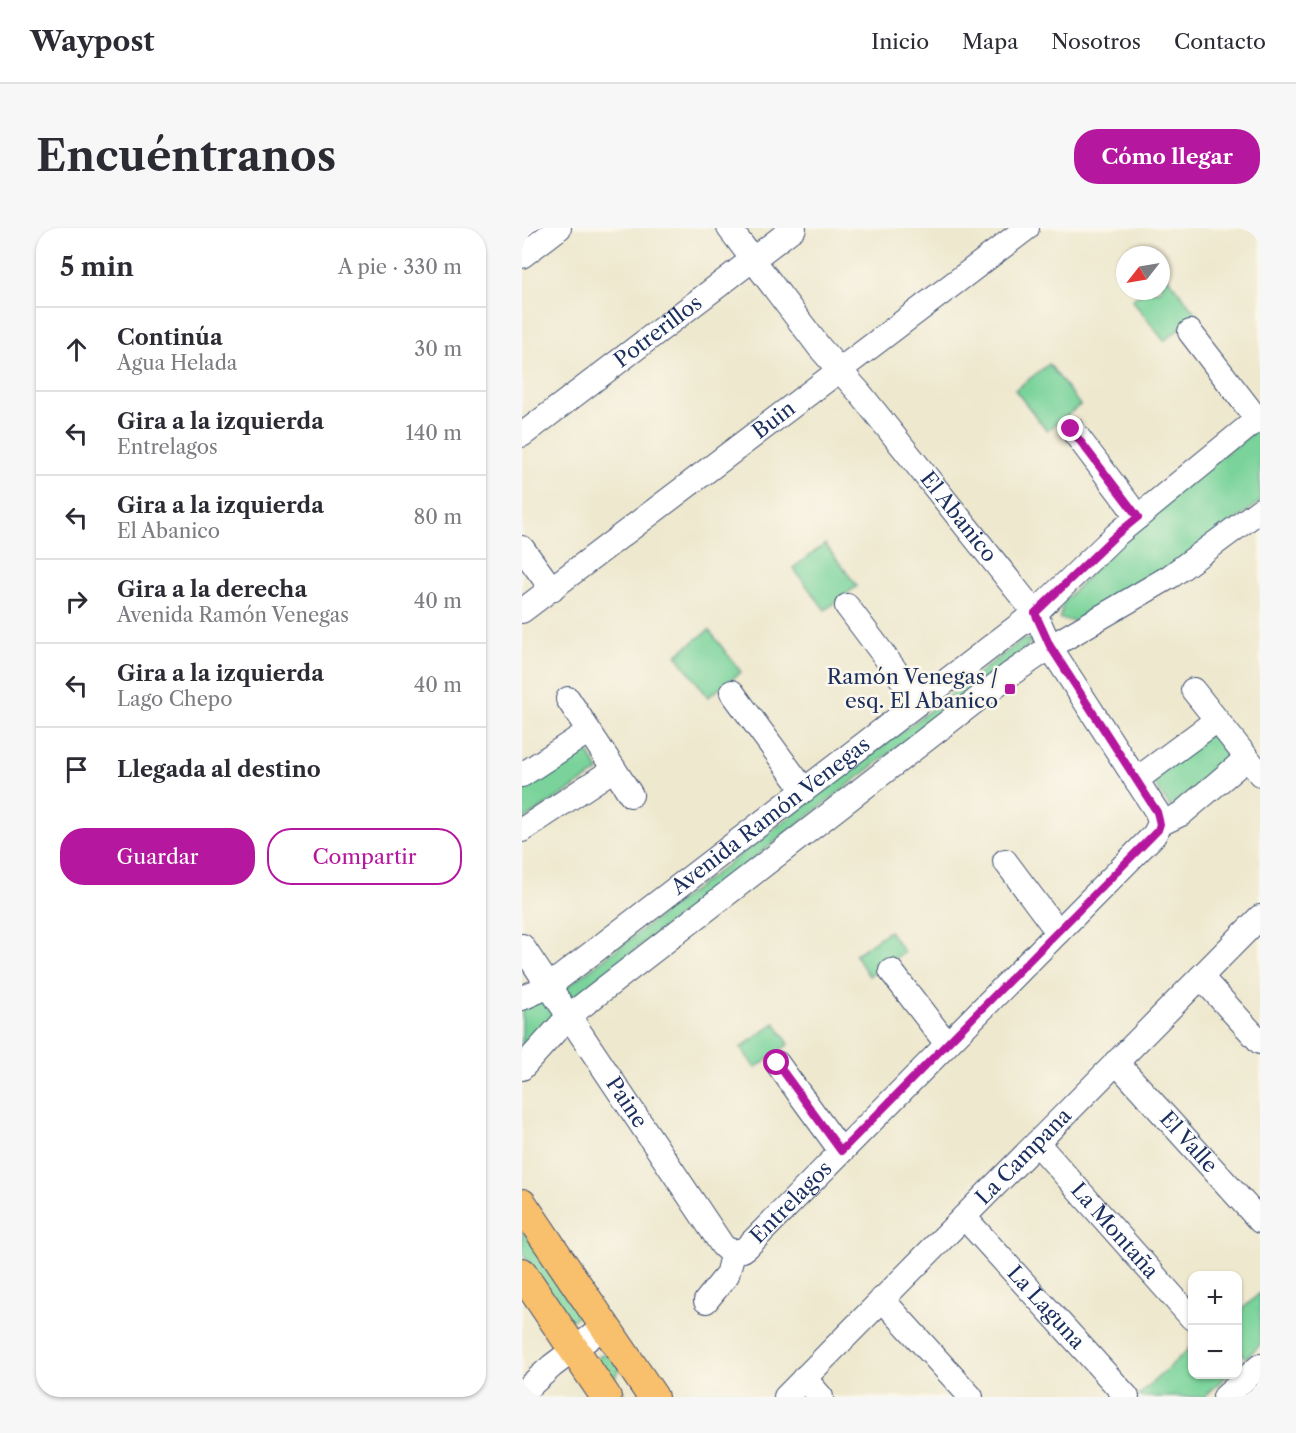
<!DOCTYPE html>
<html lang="es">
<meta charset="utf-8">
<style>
body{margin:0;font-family:"Libre Caslon Text",serif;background:#f7f7f7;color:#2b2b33}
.controls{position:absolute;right:18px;bottom:18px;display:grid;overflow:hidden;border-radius:12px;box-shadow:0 2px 4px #0004}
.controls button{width:54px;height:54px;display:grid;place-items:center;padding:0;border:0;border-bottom:2px solid #e1e1e2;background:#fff;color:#2b2b33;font:30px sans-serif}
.compass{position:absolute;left:594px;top:18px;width:54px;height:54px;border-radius:50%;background:#fff;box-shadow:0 2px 4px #0004;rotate:239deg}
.stop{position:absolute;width:18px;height:18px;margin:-14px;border:4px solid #b5179e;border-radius:50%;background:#fff}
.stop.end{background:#b5179e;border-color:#fff;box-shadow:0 2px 6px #0008}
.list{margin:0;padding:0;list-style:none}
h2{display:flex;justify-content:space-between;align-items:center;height:78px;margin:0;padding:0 24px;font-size:26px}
h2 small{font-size:20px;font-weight:400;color:#7c7c81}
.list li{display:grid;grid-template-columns:39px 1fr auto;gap:18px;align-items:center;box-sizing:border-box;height:84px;padding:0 24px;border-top:2px solid #e1e1e2}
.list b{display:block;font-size:22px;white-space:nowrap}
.list p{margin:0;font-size:20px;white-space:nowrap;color:#7c7c81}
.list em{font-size:20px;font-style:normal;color:#7c7c81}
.actions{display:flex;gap:12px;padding:18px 24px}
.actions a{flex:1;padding:14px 0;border:2px solid #b5179e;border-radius:24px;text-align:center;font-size:21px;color:#b5179e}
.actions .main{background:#b5179e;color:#fff}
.icon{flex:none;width:33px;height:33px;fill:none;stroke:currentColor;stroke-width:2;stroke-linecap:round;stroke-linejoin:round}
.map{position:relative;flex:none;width:738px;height:1169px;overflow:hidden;border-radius:24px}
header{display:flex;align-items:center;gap:36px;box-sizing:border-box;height:84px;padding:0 30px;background:#fff;border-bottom:2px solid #e1e1e2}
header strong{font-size:28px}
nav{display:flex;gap:33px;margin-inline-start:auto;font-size:21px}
.intro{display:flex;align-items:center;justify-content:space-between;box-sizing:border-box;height:144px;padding:0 36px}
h1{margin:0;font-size:42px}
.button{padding:15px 27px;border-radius:24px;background:#b5179e;color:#fff;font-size:21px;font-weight:700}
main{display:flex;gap:36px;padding:0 36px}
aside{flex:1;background:#fff;border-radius:24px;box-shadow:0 2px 4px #0004}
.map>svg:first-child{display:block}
.green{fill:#79d39a;stroke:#4a817c;stroke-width:1.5}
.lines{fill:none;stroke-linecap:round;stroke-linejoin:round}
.minor-casing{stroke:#3b4b6f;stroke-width:26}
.major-casing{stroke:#3b4b6f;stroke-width:32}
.minor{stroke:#fff;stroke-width:24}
.major{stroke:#f8bf6c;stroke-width:30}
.route{stroke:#b5179e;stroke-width:8}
.poi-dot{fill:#b5179e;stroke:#fbf7ec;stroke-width:2}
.labels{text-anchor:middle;stroke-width:5;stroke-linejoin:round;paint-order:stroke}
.street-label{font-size:21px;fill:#1b2f5e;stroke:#fbf7ec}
.poi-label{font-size:21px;fill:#1b2f5e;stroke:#fbf7ec;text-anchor:end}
</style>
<header>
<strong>Waypost</strong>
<nav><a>Inicio</a><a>Mapa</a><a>Nosotros</a><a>Contacto</a></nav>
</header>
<div class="intro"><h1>Encuéntranos</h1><a class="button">Cómo llegar</a></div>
<main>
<aside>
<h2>5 min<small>A pie · 330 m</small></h2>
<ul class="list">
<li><svg class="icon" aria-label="ahead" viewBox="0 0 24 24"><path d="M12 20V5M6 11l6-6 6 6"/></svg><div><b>Continúa</b><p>Agua Helada</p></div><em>30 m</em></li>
<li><svg class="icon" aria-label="left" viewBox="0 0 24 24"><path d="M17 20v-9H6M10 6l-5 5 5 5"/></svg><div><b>Gira a la izquierda</b><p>Entrelagos</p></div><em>140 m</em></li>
<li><svg class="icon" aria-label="left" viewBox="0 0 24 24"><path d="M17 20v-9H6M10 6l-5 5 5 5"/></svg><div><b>Gira a la izquierda</b><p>El Abanico</p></div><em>80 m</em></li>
<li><svg class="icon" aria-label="right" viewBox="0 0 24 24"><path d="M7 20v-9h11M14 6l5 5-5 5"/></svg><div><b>Gira a la derecha</b><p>Avenida Ramón Venegas</p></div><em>40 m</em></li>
<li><svg class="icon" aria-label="left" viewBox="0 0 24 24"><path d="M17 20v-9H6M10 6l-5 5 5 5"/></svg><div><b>Gira a la izquierda</b><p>Lago Chepo</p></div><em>40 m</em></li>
<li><svg class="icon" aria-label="arrive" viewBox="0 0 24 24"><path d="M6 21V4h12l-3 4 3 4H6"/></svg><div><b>Llegada al destino</b></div></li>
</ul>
<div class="actions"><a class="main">Guardar</a><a>Compartir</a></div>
</aside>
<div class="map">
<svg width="738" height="1169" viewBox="0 0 738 1169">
<rect width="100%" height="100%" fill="#fbf7ec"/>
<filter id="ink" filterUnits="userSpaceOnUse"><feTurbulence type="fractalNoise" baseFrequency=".0167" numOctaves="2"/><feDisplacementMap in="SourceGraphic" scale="12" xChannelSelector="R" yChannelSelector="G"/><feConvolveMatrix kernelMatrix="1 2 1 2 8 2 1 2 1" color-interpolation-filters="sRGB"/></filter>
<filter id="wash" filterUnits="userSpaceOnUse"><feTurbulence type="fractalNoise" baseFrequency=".008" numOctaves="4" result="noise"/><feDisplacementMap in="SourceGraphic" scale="24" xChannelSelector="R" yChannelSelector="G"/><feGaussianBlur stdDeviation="1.35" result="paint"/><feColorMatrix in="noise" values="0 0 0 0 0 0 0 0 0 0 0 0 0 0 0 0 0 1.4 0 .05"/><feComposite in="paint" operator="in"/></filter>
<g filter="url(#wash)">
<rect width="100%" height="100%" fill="#eee8ce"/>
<path class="green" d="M 643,46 L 675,87 L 642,113 L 610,72 L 622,63 L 639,63 L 639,50 Z
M 527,136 L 558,177 L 525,203 L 493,162 Z
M 738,199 L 738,274 L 668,327 L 556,394 L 538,391 L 541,374 L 629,283 Z
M 303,316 L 335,358 L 303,382 L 271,340 Z
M 187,402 L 219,444 L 186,469 L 154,427 Z
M 510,411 L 504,420 L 52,769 L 0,823 L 0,778 L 46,758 L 500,412 Z
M 693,502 L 711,530 L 648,579 L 628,550 Z
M 63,519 L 77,543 L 0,593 L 0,560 Z
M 367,703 L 382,724 L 347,748 L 333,727 Z
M 253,795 L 267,816 L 233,840 L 219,820 Z
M 0,1001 L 57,1087 L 47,1094 L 0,1025 Z
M 738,1065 L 738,1117 L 724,1130 L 716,1121 L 716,1085 Z
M 670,1118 L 670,1146 L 706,1147 L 682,1169 L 618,1169 L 617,1167 Z
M 87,1121 L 99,1138 L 92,1151 L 105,1169 L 98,1169 L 73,1132 Z"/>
</g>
<g filter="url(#ink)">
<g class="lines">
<g class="minor-casing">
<g id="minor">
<path id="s1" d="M 207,0 L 298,120 L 337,164 L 513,385 L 528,419 L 635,584 L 638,596"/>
<path d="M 0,28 L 37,0"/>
<path d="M 668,104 L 735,191"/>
<path d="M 549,200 L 616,289"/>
<path id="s2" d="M 0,207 L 272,0"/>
<path d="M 0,320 L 30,361"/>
<path d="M 325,378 L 397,474"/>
<path id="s3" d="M 0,383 L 505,0"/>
<path d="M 671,462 L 738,546"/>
<path d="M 210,464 L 282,562"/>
<path d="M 46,471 L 109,567"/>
<path d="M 0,547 L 67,503"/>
<path d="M 614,552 L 695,492"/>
<path d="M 638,596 L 659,586 L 725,530"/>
<path d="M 0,602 L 92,541"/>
<path d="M 483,633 L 536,704"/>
<path id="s4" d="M 0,718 L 200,1017 L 203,1020 L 211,1024"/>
<path d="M 369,743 L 425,816"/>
<path d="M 679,749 L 738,814"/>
<path id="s5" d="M 0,770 L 27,758 L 513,385 L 594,307 L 738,189"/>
<path id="s6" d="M 594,834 L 738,993"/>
<path d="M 255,835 L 319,923"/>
<path d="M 0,840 L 47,788 L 487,447 L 528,419 L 649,348 L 738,282"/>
<path id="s7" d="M 515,915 L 670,1090"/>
<path id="s8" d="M 442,989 L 605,1169"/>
<path id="s9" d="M 211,1024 L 221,1022 L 225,1019 L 632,607 L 638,596"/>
<path d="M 360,1071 L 449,1169"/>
<path d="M 184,1073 L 205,1047 L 211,1024"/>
<path d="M 282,1150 L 299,1169"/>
<path d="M 0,1165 L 30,1138 L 83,1098"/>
<path id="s10" d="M 264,1169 L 738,689"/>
<path d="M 703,1169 L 738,1138"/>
</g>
</g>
<g class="major-casing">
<path id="major" d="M 0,976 L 131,1169
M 0,1045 L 84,1169"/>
</g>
<use href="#minor" class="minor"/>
<use href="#major" class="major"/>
</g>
</g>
<g class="lines" filter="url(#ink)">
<path class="route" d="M 255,835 L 319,923 L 636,602 L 638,596 L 635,584 L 528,418 L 513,385 L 594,307 L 616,289 L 549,201"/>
</g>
<rect class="poi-dot" x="482" y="455" width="12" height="12" rx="3"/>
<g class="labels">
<g class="street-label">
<text dy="7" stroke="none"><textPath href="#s2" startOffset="171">Potrerillos</textPath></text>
<text dy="7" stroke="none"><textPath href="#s3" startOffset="316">Buin</textPath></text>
<text dy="7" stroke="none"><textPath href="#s1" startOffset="369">El Abanico</textPath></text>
<text dy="7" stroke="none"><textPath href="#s5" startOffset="309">Avenida Ramón Venegas</textPath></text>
<text dy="7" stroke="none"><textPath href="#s4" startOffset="188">Paine</textPath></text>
<text dy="7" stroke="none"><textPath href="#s6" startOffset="108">El Valle</textPath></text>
<text dy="7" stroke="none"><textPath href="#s10" startOffset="338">La Campana</textPath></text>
<text dy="7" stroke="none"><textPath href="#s9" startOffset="78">Entrelagos</textPath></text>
<text dy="7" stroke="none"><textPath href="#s7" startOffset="117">La Montaña</textPath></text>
<text dy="7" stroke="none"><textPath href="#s8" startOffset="122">La Laguna</textPath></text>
</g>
<g class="poi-label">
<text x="476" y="456">Ramón Venegas /<tspan x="476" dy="24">esq. El Abanico</tspan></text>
</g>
</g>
</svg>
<div class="controls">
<button>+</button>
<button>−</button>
</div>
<svg class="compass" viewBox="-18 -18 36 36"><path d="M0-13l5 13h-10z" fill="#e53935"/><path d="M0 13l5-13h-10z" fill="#7c7c81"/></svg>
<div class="stop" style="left:255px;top:835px"></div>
<div class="stop end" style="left:549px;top:201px"></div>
</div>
</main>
